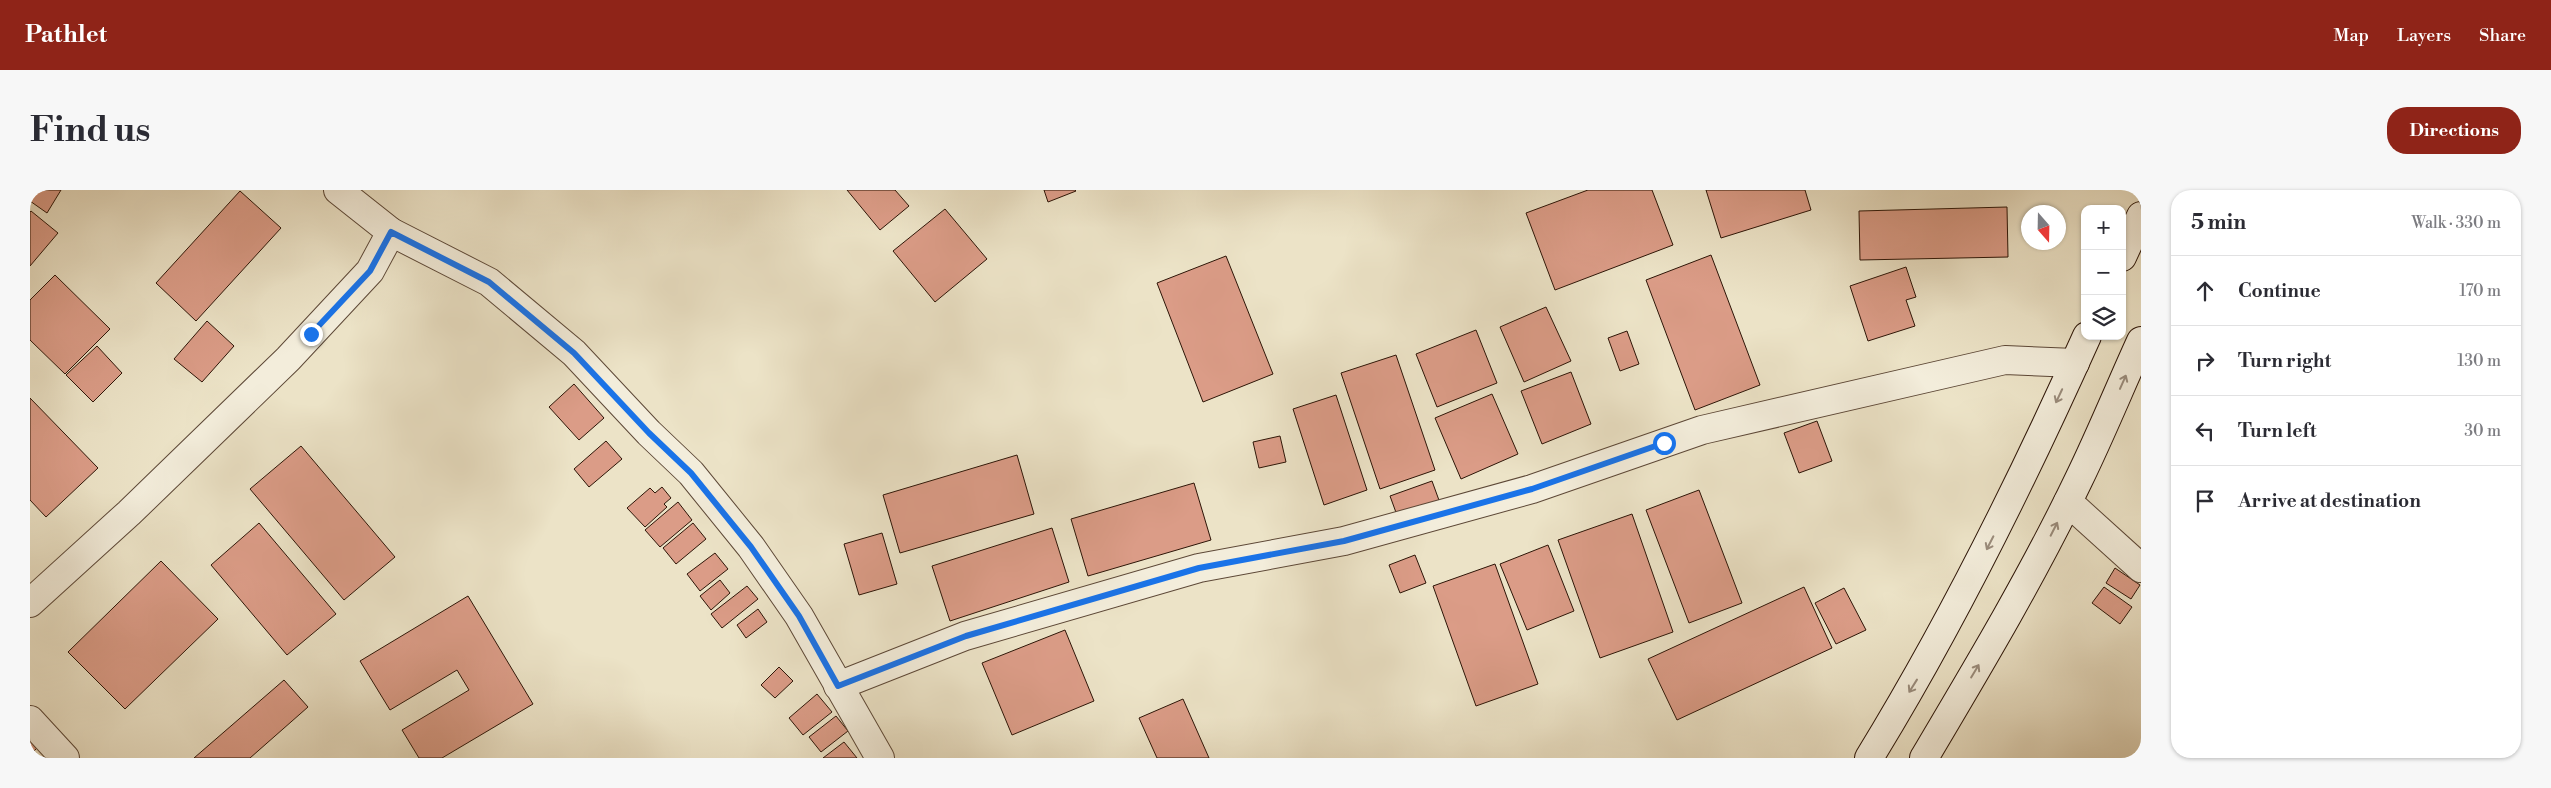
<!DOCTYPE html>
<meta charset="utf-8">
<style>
body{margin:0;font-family:"Libre Bodoni",serif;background:#f7f7f7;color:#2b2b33}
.controls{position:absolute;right:15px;top:15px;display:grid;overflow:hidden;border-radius:10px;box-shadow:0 1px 4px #0004}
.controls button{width:45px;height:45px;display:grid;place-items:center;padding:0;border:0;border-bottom:1px solid #e1e1e2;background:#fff;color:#2b2b33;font:25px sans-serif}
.compass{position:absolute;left:1991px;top:15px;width:45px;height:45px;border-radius:50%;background:#fff;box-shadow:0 1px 4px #0004;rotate:160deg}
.stop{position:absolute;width:15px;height:15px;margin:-11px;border:4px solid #1a73e8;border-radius:50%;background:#fff}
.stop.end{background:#1a73e8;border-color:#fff;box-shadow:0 1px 5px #0008}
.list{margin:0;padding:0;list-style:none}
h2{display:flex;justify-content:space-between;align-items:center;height:65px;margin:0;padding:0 20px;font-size:21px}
h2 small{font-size:16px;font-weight:400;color:#7c7c81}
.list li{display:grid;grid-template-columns:32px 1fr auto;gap:15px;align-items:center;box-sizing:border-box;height:70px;padding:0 20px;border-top:1px solid #e1e1e2}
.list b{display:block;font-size:19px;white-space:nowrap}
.list em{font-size:16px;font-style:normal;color:#7c7c81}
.icon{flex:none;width:28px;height:28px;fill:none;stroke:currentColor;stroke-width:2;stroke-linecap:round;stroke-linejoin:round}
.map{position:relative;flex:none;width:2111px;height:568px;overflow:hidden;border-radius:20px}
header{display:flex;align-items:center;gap:30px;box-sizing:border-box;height:70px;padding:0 25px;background:#8f2418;color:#fff}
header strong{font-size:24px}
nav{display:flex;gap:28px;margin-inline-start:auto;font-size:18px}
.intro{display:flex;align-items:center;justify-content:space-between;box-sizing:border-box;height:120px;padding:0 30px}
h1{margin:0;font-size:35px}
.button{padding:12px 22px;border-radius:20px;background:#8f2418;color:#fff;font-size:18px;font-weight:700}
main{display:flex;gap:30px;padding:0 30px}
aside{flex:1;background:#fff;border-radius:20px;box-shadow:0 1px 4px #0004}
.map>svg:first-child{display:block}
.building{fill:#db9c87;stroke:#2d1507}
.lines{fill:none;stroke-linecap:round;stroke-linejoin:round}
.minor-casing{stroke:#5d4837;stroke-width:30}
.tertiary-casing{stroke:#5d4837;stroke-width:30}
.secondary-casing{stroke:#2d1507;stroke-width:30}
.minor{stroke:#f3eddb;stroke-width:28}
.tertiary{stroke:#f3eddb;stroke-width:28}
.secondary{stroke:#f3eddb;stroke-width:28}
.oneway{stroke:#9a8c7c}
.route{stroke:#1a73e8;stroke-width:6}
</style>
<header>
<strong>Pathlet</strong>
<nav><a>Map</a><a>Layers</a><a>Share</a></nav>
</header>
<div class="intro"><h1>Find us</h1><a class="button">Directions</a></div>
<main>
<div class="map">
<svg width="2111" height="568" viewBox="0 0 2111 568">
<rect width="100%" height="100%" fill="#ece3c7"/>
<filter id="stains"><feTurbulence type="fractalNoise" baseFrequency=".004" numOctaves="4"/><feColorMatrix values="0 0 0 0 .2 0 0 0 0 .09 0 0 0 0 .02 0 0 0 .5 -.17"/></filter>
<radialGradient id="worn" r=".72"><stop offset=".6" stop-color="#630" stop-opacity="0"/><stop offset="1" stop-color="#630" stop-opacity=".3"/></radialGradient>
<path class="building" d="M 7,0 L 31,0 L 17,23 L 0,11 Z
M 817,0 L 865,0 L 879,16 L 850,40 Z
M 1014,0 L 1045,0 L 1046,1 L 1018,12 Z
M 1558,0 L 1622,0 L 1643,55 L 1525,100 L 1496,23 Z
M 1676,0 L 1775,0 L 1781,20 L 1691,48 Z
M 210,1 L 251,38 L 166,131 L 126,93 Z
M 1977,17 L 1978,67 L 1830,70 L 1829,21 Z
M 915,19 L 957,69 L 905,112 L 863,61 Z
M 1,21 L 28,43 L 0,76 L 0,22 Z
M 1681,65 L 1730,195 L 1665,220 L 1616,90 Z
M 1196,66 L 1243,184 L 1173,212 L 1127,93 Z
M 1876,77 L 1886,107 L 1876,110 L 1885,136 L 1838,151 L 1820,96 Z
M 25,85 L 80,139 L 35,184 L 0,150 L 0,110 Z
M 1516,117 L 1541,171 L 1494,192 L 1470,137 Z
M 177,131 L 204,156 L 172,192 L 144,169 Z
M 1446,140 L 1467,193 L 1407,217 L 1386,164 Z
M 1597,141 L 1609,174 L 1590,181 L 1578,148 Z
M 67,156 L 92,183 L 63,212 L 36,185 Z
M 1366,165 L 1405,280 L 1350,299 L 1311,183 Z
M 1541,182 L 1561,234 L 1512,254 L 1491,201 Z
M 544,194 L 574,228 L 549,250 L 519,217 Z
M 1462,204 L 1488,264 L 1431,289 L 1405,228 Z
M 1306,205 L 1337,300 L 1294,315 L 1263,219 Z
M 0,208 L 68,278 L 16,327 L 0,310 Z
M 1787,231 L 1802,271 L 1769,283 L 1754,243 Z
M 1250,246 L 1256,272 L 1229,278 L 1223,252 Z
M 576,251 L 592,269 L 559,297 L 544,279 Z
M 271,256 L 365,367 L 314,410 L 220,299 Z
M 987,265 L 1004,324 L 870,363 L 853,305 Z
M 1402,291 L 1410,313 L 1368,328 L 1360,306 Z
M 1164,293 L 1181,350 L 1058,386 L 1041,329 Z
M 632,297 L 641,308 L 634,314 L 637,317 L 615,337 L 597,318 L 620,298 L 625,303 Z
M 1669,300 L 1712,413 L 1659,433 L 1616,320 Z
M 648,312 L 662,330 L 630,357 L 615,340 Z
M 1602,324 L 1643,442 L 1570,468 L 1528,350 Z
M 229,333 L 306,424 L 257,465 L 181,375 Z
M 663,333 L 676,349 L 646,374 L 633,358 Z
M 1022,338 L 1039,392 L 920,431 L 902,376 Z
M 852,343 L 867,394 L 829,405 L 814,354 Z
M 1518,355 L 1544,421 L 1497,440 L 1470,374 Z
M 685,363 L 698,379 L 670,401 L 657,384 Z
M 1385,365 L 1396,393 L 1370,403 L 1359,375 Z
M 131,371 L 188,429 L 95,519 L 38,462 Z
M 1465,374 L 1508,494 L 1446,516 L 1403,396 Z
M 2085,378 L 2110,395 L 2101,409 L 2076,393 Z
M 690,390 L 700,403 L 681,420 L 670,406 Z
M 717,396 L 728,409 L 692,438 L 681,424 Z
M 1774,397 L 1802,458 L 1647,530 L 1618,469 Z
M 2074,397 L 2102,417 L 2090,434 L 2062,413 Z
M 1814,398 L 1836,440 L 1806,454 L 1785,413 Z
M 438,406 L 503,514 L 412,568 L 389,568 L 372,540 L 439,500 L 427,480 L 360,520 L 330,471 Z
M 728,419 L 737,432 L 716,448 L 707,435 Z
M 1035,440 L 1064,511 L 982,545 L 952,473 Z
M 749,477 L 763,491 L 745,508 L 731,495 Z
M 254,490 L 278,517 L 220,568 L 164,568 Z
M 787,504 L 802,522 L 773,545 L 759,528 Z
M 1153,509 L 1179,568 L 1127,568 L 1109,528 Z
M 806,526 L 818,541 L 791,562 L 779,547 Z
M 0,550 L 7,558 L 0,565 Z
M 814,552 L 827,568 L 793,568 Z"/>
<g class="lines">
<g class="minor-casing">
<path id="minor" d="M 2038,312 L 2111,378
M 0,413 L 99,323 L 258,169 L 340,81 L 361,42
M 808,496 L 935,446 L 1169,378 L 1314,351 L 1502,299 L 1672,240 L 1975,170 L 2045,173
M 0,530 L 35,568"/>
</g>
<g class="tertiary-casing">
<path id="tertiary" d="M 308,0 L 361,42 L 459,92 L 544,163 L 619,243 L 661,283 L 721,357 L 769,426 L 850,568"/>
</g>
<g class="secondary-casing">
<path id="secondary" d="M 2092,67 L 2111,26
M 1839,568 C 1922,433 1992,291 2057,146
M 1894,568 C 1948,477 2003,385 2049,289 C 2071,244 2090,197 2111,151"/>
</g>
<use href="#minor" class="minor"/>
<use href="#tertiary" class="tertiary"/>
<use href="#secondary" class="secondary"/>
</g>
<defs><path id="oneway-shaft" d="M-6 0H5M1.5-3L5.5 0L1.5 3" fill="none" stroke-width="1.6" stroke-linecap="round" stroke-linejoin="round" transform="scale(1.25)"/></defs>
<g class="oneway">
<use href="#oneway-shaft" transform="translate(2093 192) rotate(-66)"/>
<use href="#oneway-shaft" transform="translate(2029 206) rotate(115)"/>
<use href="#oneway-shaft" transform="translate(2024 339) rotate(-63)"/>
<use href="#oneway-shaft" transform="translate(1960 353) rotate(117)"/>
<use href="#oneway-shaft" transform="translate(1945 481) rotate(-59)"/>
<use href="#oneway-shaft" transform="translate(1883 496) rotate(122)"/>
</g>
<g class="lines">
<path class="route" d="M 281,144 L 340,81 L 361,42 L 459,92 L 544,163 L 619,243 L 661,283 L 721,357 L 769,426 L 808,496 L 936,446 L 1169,378 L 1314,351 L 1502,299 L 1634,253"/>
</g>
<rect width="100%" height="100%" filter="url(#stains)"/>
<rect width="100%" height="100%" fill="url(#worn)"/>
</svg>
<div class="controls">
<button>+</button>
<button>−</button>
<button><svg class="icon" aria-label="layers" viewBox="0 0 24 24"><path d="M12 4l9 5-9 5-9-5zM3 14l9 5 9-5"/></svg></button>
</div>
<svg class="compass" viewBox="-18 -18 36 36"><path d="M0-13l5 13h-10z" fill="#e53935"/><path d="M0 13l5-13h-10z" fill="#7c7c81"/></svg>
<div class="stop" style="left:1634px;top:253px"></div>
<div class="stop end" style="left:281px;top:144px"></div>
</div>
<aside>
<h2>5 min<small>Walk · 330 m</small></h2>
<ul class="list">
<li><svg class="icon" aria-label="ahead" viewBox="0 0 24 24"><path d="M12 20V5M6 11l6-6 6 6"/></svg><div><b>Continue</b></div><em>170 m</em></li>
<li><svg class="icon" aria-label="right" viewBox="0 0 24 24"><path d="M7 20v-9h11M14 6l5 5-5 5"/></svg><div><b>Turn right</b></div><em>130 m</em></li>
<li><svg class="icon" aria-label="left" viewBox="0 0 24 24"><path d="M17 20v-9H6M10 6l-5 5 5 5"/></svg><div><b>Turn left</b></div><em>30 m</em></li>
<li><svg class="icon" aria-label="arrive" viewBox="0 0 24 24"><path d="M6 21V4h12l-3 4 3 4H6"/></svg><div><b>Arrive at destination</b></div></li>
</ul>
</aside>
</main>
